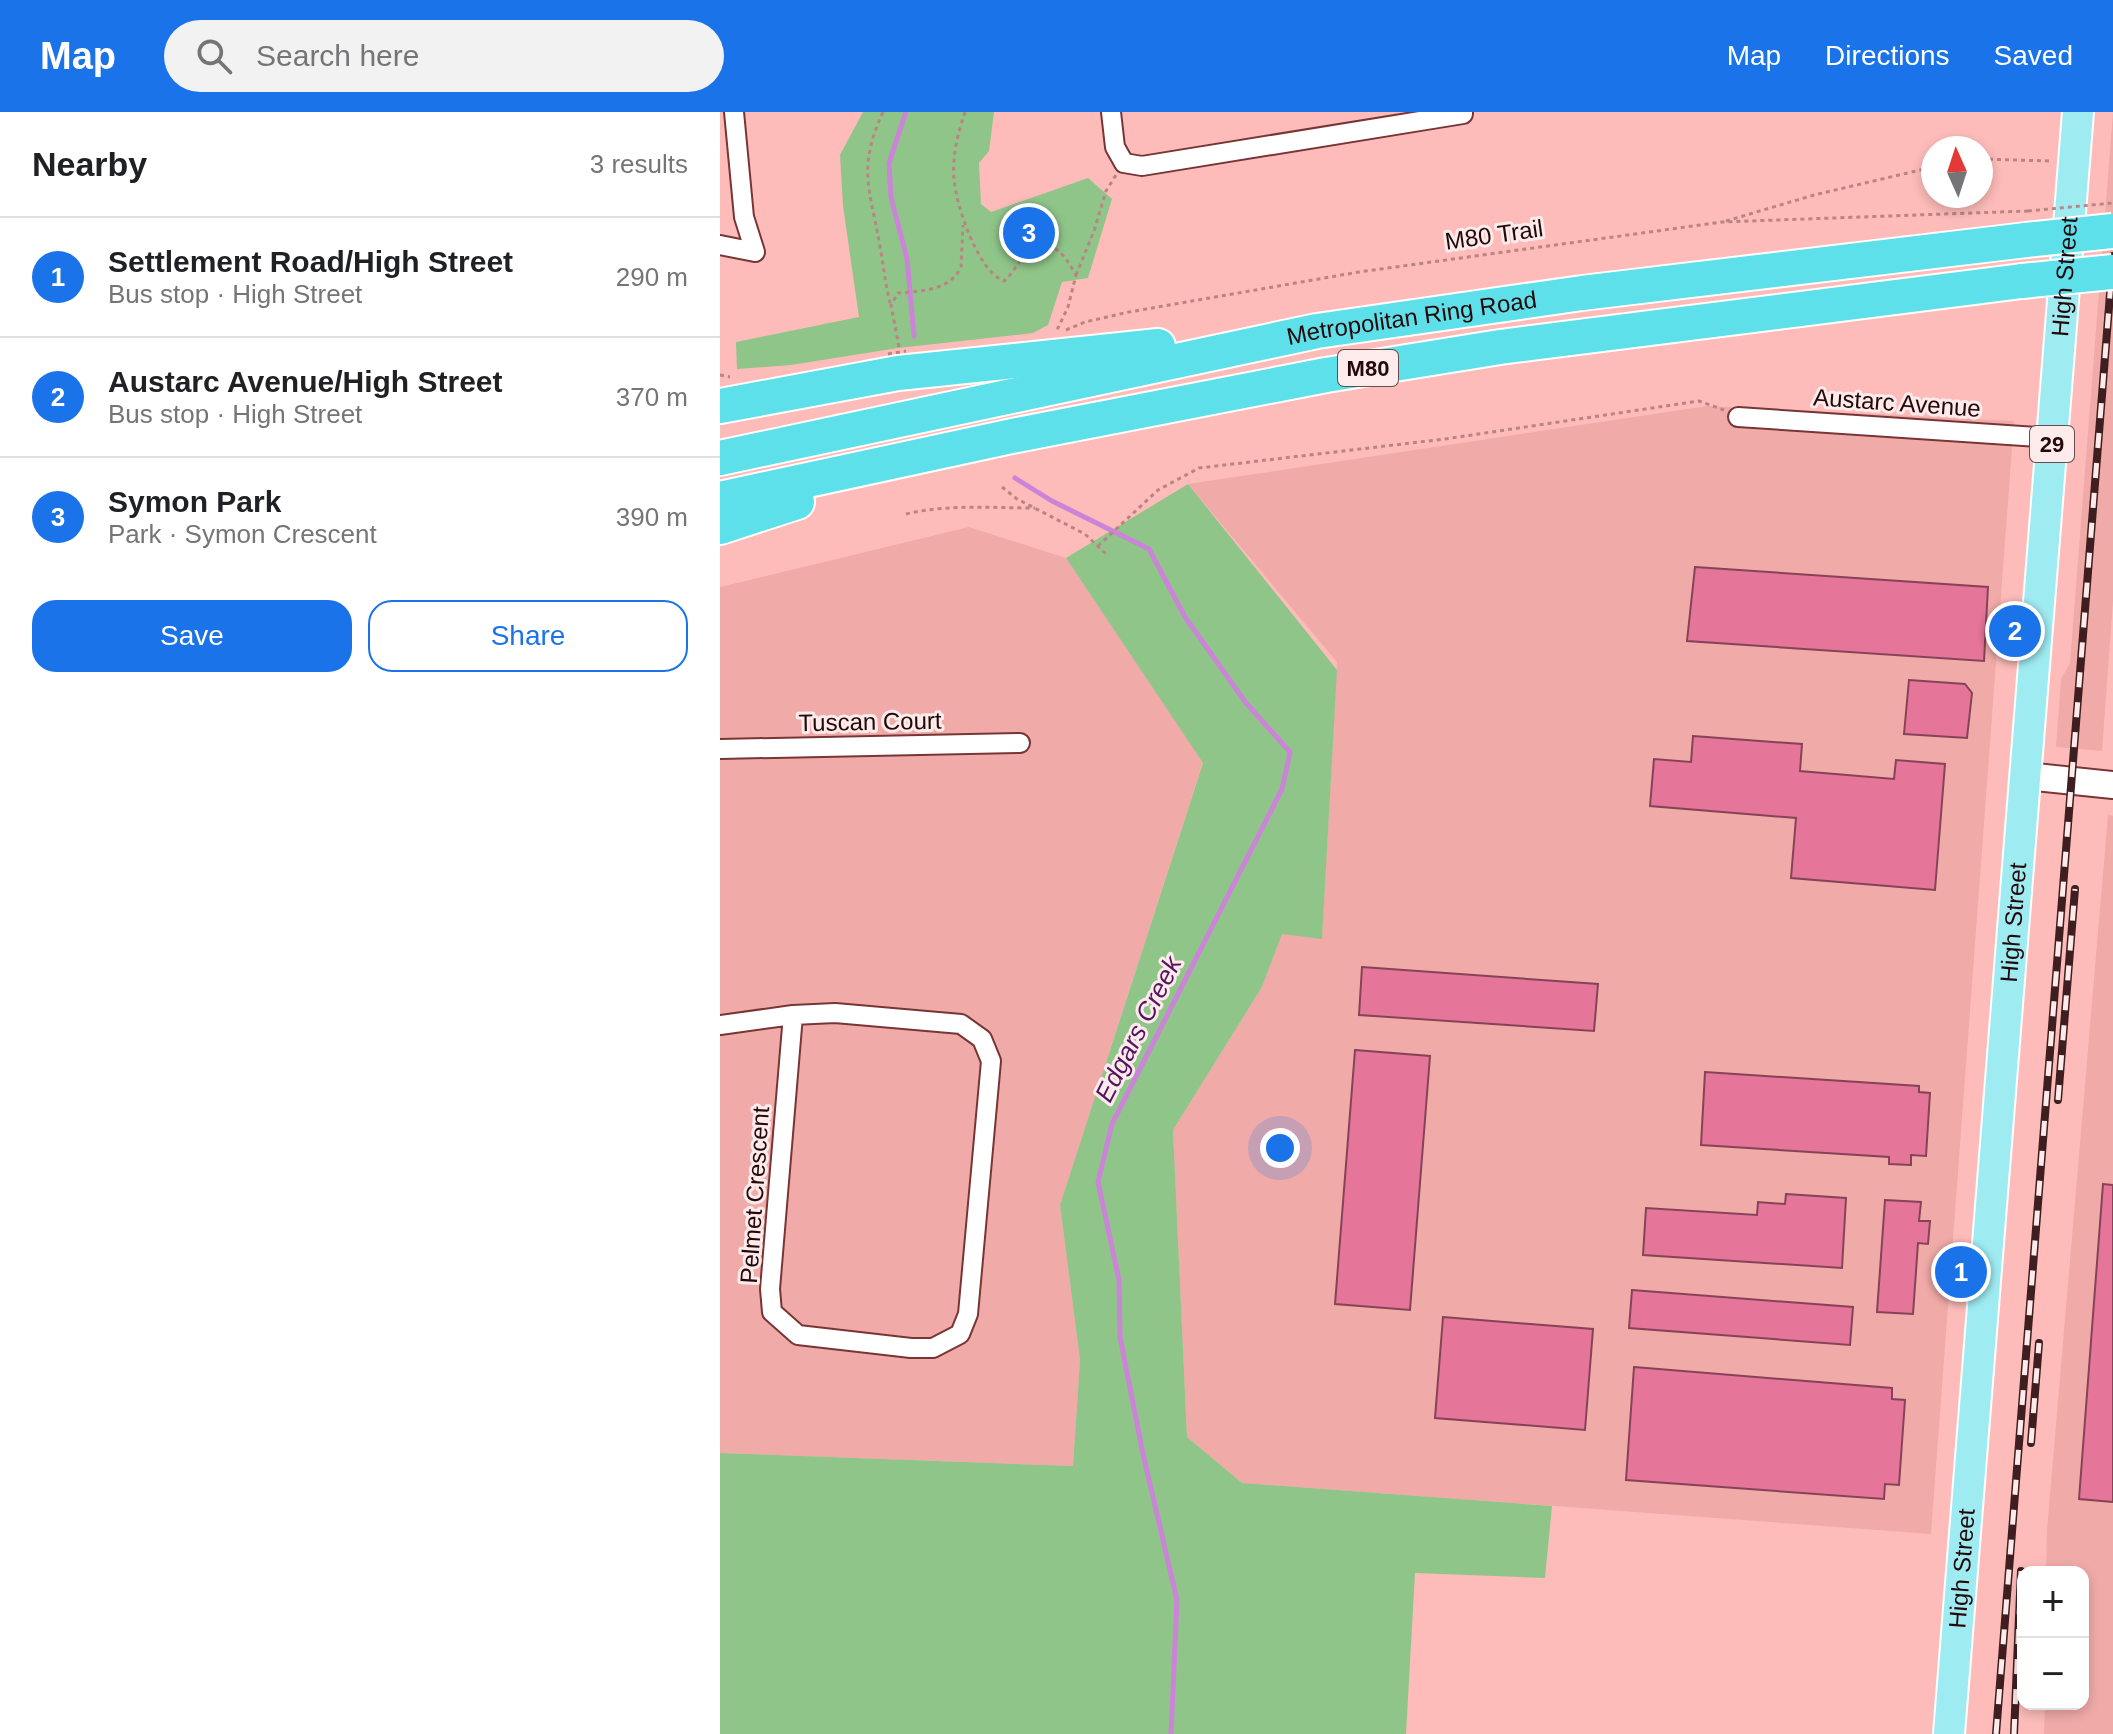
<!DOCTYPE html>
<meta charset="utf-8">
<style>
body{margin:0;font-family:Arial,sans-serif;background:#f2f2f2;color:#202124}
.controls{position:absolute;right:24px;bottom:24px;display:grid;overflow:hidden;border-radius:16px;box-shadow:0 4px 12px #0003}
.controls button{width:72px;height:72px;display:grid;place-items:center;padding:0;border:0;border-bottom:2px solid #e0e0e0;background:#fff;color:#202124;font:40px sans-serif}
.compass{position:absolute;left:1201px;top:24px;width:72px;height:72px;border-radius:50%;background:#fff;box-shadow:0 4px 12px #0003;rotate:357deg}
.you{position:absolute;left:560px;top:1036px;width:28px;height:28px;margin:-20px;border:6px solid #fff;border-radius:50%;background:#1a73e8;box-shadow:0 0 0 12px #1a73e833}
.badge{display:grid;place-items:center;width:52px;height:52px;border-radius:50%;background:#1a73e8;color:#fff;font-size:26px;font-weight:700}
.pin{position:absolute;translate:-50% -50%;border:4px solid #fff;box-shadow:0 2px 8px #0006}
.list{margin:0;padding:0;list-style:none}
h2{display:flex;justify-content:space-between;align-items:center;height:104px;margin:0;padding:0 32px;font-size:34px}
h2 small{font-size:26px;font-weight:400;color:#757577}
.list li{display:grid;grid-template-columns:52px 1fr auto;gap:24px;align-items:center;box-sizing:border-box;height:120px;padding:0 32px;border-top:2px solid #e0e0e0}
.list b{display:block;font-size:30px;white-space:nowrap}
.list p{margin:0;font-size:26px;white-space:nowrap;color:#757577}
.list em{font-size:26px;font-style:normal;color:#757577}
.actions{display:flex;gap:16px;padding:24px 32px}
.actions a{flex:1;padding:18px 0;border:2px solid #1a73e8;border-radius:24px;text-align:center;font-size:28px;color:#1a73e8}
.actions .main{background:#1a73e8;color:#fff}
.icon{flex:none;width:44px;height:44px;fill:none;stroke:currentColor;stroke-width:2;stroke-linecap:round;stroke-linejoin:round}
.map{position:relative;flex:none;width:1393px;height:1622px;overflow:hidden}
header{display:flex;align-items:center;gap:48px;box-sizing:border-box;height:112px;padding:0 40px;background:#1a73e8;color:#fff}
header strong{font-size:38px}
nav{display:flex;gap:44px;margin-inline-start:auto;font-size:28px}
.search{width:560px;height:72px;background:#f2f2f2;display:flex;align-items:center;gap:20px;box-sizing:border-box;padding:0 28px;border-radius:44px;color:#757577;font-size:30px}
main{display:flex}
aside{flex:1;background:#fff}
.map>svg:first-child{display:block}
.built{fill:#f0aba8}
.green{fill:#90c589}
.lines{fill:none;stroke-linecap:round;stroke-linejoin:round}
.stream{stroke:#cb84d8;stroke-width:5}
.building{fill:#e57699;stroke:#864358;stroke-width:2}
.street-casing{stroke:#783536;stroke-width:22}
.secondary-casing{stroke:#783536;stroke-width:30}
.primary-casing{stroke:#fff;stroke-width:34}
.highway-casing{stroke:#fff;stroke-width:38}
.path{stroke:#ba8483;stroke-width:3;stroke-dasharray:4 4;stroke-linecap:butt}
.street{stroke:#fff;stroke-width:18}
.secondary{stroke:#fff;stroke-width:26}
.primary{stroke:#9eecf2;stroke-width:30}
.highway{stroke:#5de0e9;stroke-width:34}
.rail-casing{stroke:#3f1e1f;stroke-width:8}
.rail{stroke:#fcebea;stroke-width:5;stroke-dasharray:15;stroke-linecap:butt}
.highway-bridge-casing{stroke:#fff;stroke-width:38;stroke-linecap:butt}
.path-bridge{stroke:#ba8483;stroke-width:3;stroke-dasharray:4 4;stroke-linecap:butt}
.highway-bridge{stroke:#5de0e9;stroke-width:34}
.labels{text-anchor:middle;stroke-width:6;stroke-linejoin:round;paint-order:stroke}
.shield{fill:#fcebea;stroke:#664d4d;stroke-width:2}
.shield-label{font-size:22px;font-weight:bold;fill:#25090a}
.street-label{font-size:24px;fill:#25090a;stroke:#fcebea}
.water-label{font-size:26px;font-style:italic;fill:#551360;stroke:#fcebea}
</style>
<header>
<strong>Map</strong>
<div class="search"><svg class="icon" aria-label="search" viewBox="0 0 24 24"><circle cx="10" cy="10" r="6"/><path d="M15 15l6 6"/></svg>Search here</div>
<nav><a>Map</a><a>Directions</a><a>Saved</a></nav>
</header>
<main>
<aside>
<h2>Nearby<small>3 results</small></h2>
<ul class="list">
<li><span class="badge">1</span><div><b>Settlement Road/High Street</b><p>Bus stop · High Street</p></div><em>290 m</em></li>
<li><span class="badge">2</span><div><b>Austarc Avenue/High Street</b><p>Bus stop · High Street</p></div><em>370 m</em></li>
<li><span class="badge">3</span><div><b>Symon Park</b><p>Park · Symon Crescent</p></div><em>390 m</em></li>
</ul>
<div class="actions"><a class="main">Save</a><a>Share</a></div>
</aside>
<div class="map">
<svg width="1393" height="1622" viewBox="0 0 1393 1622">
<rect width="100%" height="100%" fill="#fdbcb9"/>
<path class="built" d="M 1393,0 L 1393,489 L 1382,639 L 1336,635 L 1341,567 L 1350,551 Z
M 987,294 L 1294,309 L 1211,1422 L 522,1371 L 467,1325 L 453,1018 L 542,875 L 562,821 L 602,826 L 617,550 L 468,372 Z
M 249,415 L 346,446 L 483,650 L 340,1093 L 360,1248 L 353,1354 L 0,1341 L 0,475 Z
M 1388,703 L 1393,704 L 1393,1622 L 1324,1622 L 1325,1592 L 1363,1592 L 1363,1460 L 1326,1460 L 1327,1418 Z"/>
<path class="green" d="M 143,0 L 274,0 L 269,39 L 259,51 L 261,92 L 271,100 L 368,66 L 392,87 L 368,166 L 342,170 L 328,213 L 313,221 L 178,236 L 71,253 L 17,257 L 16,230 L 139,205 L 123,94 L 120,43 Z
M 468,372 L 617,558 L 602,827 L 562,822 L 542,875 L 453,1018 L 467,1325 L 522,1371 L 832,1394 L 825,1466 L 695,1461 L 686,1622 L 0,1622 L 0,1341 L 353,1354 L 360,1248 L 340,1093 L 483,651 L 346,446 Z"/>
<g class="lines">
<path class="stream" d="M 186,0 L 169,51 L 171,85 L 187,147 L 194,224
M 295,366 L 332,389 L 429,437 L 465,505 L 526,591 L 570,640 L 562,677 L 392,1012 L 378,1070 L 399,1168 L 400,1225 L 423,1342 L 457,1488 L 451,1622"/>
</g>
<path class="building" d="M 975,455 L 1268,475 L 1264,549 L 967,529 Z
M 1189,568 L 1245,572 L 1252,581 L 1247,626 L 1184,622 Z
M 973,624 L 1082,632 L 1080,659 L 1174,667 L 1176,648 L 1225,652 L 1215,778 L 1071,766 L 1076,706 L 930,694 L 934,647 L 971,650 Z
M 642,855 L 878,872 L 874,919 L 639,903 Z
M 635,938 L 710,944 L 690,1198 L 615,1192 Z
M 985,960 L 1199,974 L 1199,980 L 1210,981 L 1206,1044 L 1191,1043 L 1191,1053 L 1169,1052 L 1169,1045 L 981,1033 Z
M 1383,1072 L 1393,1073 L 1393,1390 L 1359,1387 Z
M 1066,1082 L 1126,1086 L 1122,1156 L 923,1143 L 926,1096 L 1037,1103 L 1038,1090 L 1065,1092 Z
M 1165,1088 L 1201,1090 L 1199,1109 L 1210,1109 L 1208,1132 L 1198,1131 L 1193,1202 L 1157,1200 Z
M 912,1178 L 1133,1195 L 1130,1233 L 909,1216 Z
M 723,1205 L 873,1217 L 865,1318 L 715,1306 Z
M 914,1255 L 1172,1276 L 1172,1287 L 1185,1288 L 1179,1373 L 1165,1372 L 1164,1387 L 906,1368 Z"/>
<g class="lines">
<g class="street-casing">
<path id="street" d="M 391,0 L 395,35 L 404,51 L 422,54 L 743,2 L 743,0
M 0,133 L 35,140 L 24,105 L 14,0
M 1018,305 L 1332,326
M 0,637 L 300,631
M 0,913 L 73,903 L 115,901 L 241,912 L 262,927 L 271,949 L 248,1202 L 240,1222 L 213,1236 L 191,1236 L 78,1223 L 52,1200 L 50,1177 L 73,903"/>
</g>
<g class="secondary-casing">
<path id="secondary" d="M 1306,664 L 1393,673"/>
</g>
<g class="primary-casing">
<g id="primary">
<path id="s1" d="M 1229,1622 L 1358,0"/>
</g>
</g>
<g class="highway-casing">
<g id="highway">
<path d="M 0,294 L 178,261 L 438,234"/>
<path id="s2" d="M 0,346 L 597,219 L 862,181 L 1306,128"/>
<path d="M 0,387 L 292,324 L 606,263 L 780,235 L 1302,169"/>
<path d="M 0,415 L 77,390"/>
</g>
</g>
<path class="path" d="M 163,0 C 138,55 149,74 159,129 C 163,150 165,170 170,191
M 245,0 C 238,20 232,45 234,67 C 236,93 258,160 284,169 C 297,158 302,140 317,130 C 341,136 343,142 356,163 L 348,195 L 337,218
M 1261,47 L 1330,49
M 1006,109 L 1094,83 L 1213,55
M 356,163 L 374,119 L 386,79 L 396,63
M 346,218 L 365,210 L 409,200 L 639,160 L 1002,110 L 1308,99
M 179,235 L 171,193 L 178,181 C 201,179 230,179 241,155 L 243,113
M 0,263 L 10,265
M 282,375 L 297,387 L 365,422 L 386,442
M 186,402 C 228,392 271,396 315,396
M 378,434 L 438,378 L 479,356 L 725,327 L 979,289 L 1004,298"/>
<use href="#street" class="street"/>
<use href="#secondary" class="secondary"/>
<use href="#primary" class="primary"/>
<use href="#highway" class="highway"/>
<g class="rail-casing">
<path id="rail" d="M 1338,988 L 1355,777
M 1311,1331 L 1319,1231
M 1276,1622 L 1393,144
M 1294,1622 L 1301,1459"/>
</g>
<use href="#rail" class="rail"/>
<g class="highway-bridge-casing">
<path id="highway-bridge" d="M 1306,128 L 1393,119
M 1302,169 L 1393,160"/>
</g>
<path class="path-bridge" d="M 1308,99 L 1393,91
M 168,242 L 186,239"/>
<use href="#highway-bridge" class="highway-bridge"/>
</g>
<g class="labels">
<g class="shield">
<rect x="618" y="238" width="60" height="36" rx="6"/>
<rect x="1310" y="314" width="44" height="36" rx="6"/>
</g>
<g class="shield-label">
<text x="648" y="264">M80</text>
<text x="1332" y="340">29</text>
</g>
<g class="street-label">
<text transform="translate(774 123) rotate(-8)" y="8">M80 Trail</text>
<text dy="8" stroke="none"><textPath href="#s1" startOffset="1462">High Street</textPath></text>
<text dy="8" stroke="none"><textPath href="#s2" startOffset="706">Metropolitan Ring Road</textPath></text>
<text transform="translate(1177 291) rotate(4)" y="8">Austarc Avenue</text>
<text transform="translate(150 610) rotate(-1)" y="8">Tuscan Court</text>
<text dy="8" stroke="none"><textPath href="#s1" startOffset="814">High Street</textPath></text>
<text transform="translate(35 1083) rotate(-86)" y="8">Pelmet Crescent</text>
<text dy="8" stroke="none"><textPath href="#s1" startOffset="166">High Street</textPath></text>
</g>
<g class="water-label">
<text transform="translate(418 917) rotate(-63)" y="9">Edgars Creek</text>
</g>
</g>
</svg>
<div class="controls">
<button>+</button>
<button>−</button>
</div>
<svg class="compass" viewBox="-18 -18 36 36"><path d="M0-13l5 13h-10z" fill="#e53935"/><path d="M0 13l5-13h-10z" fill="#757577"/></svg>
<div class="you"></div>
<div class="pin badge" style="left:1241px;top:1160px">1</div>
<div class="pin badge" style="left:1295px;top:519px">2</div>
<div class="pin badge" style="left:309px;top:121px">3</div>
</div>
</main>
